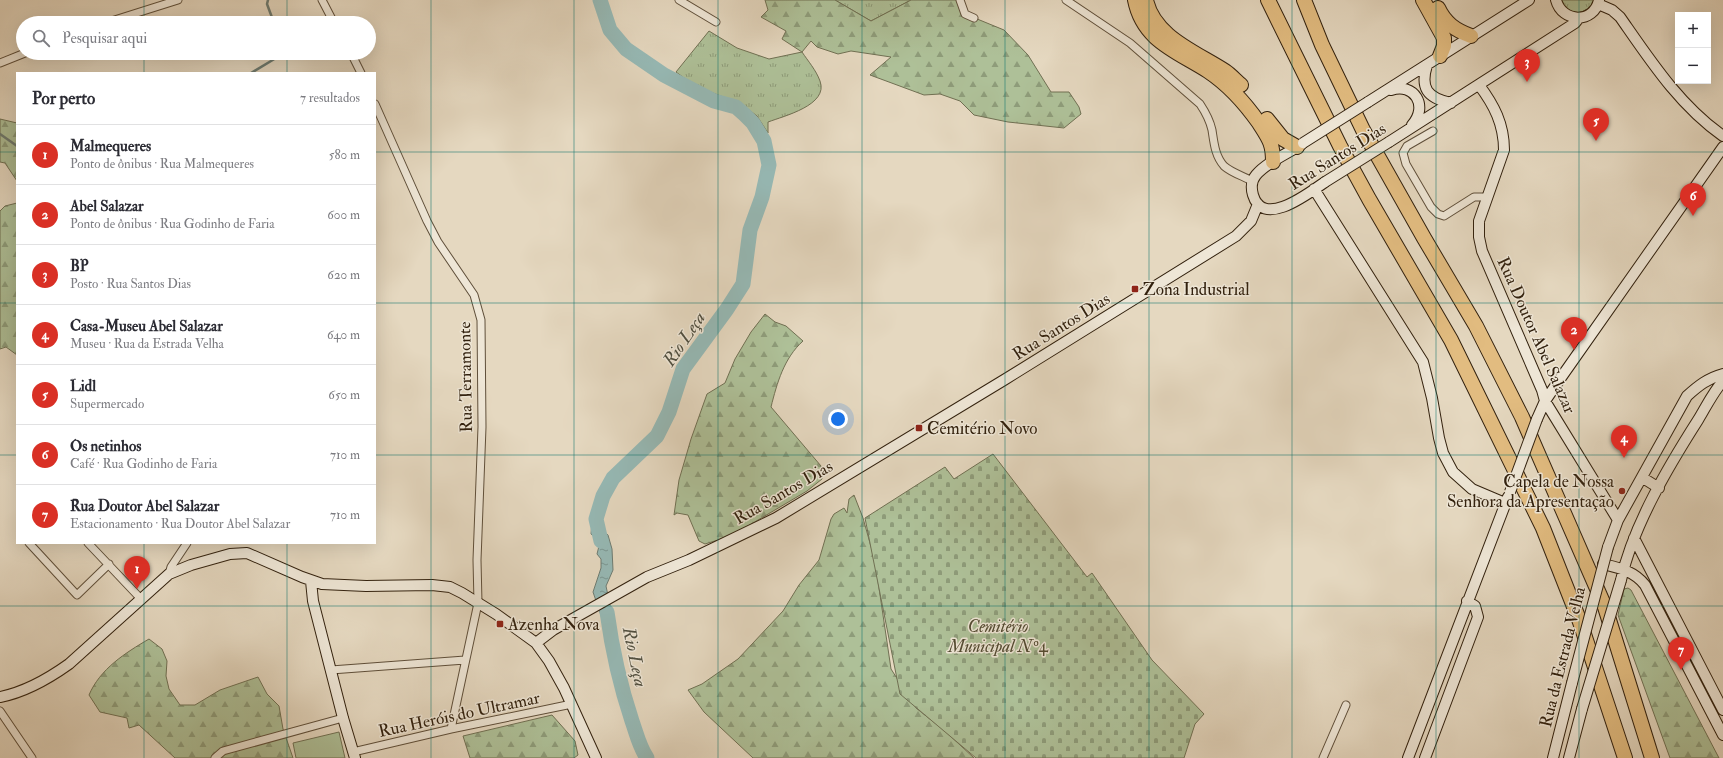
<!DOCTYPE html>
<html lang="pt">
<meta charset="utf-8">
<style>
body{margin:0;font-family:"IM FELL Double Pica",serif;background:#f7f7f7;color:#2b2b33}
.controls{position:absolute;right:12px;top:12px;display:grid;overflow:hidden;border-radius:0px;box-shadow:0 4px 16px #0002}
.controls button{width:36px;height:36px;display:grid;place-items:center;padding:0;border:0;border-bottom:1px solid #e1e1e2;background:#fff;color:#2b2b33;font:20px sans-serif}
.you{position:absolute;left:838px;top:419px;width:14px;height:14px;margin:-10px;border:3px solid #fff;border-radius:50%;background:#1a73e8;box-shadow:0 0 0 6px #1a73e833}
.badge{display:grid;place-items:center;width:26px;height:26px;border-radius:50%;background:#d93025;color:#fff;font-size:13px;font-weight:700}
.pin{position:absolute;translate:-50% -33px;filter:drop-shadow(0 1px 2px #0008)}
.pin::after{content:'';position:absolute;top:21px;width:14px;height:12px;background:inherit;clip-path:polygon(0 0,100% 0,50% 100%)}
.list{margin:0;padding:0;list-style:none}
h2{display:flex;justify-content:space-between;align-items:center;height:52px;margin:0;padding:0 16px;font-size:17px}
h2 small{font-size:13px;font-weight:400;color:#7c7c81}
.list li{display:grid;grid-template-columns:26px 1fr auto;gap:12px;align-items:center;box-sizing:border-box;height:60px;padding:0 16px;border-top:1px solid #e1e1e2}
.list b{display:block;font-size:15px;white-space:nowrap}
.list p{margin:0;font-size:13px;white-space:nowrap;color:#7c7c81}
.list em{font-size:13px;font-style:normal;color:#7c7c81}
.icon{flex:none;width:22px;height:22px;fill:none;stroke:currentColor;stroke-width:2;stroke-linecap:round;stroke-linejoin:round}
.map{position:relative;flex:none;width:1723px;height:758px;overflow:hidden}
.search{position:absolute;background:#fff;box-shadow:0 4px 16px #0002;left:16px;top:16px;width:360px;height:44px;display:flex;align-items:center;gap:10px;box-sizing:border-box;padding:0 14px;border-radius:22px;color:#7c7c81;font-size:15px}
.panel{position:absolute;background:#fff;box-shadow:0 4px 16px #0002;left:16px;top:72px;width:360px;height:472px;border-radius:0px}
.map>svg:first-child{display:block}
.grass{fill:url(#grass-tufts);stroke:#707053}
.forest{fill:url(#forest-firs);stroke:#707053}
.cemetery{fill:url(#cemetery-stones);stroke:#707053}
.garden{fill:#aec098;stroke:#707053}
.water{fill:url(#water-ripples);stroke:#6e7c72}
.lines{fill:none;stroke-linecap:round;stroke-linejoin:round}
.stream{stroke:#6e7c72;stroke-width:2.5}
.river{stroke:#96b9b5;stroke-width:15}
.street-casing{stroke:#5f4f3a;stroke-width:9}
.secondary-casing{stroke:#32210e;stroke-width:12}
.highway-casing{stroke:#32210e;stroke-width:16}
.street{stroke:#eee6d6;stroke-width:7}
.secondary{stroke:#eee6d6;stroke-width:10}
.highway{stroke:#e2bc80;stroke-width:14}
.secondary-bridge-casing{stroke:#32210e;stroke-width:12;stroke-linecap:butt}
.secondary-bridge{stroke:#eee6d6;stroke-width:10}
.grid{fill:none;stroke:#0f766e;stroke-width:1;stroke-opacity:0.55}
.poi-dot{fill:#8f2418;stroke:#eee6d6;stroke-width:1.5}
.labels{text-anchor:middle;stroke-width:3;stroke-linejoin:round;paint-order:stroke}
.street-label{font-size:17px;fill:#32210e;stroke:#eee6d6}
.poi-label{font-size:17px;fill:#32210e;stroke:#eee6d6;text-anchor:start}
.park-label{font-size:17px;font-style:italic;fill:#514930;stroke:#eee6d6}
.water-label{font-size:18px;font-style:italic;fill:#504f40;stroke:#eee6d6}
</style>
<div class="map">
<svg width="1723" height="758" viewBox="0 0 1723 758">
<defs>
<pattern id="grass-tufts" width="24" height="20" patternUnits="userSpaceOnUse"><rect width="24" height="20" fill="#aec098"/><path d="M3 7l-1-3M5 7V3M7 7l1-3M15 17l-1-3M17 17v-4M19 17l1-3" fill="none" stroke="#8e9c7a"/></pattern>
<pattern id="forest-firs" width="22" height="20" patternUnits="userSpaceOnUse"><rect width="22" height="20" fill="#aec098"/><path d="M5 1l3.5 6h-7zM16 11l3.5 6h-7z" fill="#8e9c7a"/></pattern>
<pattern id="cemetery-stones" width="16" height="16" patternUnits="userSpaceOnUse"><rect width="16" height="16" fill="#aec098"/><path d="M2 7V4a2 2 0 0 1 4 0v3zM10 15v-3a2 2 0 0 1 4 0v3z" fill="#8e9c7a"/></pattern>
<pattern id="water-ripples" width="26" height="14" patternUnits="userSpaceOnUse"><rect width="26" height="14" fill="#96b9b5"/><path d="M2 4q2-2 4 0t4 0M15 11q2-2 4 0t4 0" fill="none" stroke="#7b9692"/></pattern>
</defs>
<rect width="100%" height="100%" fill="#e5d8c0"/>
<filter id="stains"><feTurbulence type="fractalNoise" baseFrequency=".005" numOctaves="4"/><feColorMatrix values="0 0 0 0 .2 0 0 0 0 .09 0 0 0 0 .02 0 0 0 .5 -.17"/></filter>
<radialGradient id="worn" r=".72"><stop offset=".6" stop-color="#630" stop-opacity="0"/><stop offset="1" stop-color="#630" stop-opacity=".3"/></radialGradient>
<path class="grass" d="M 835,0 L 911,0 L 871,21 Z
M 1561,0 L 1594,0 C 1587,16 1568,17 1561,0 Z
M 709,31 L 737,48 L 769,59 L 802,52 C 808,61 816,70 820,81 C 829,105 784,116 768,122 L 768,133 L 757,116 L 741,104 L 695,86 L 676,72 Z"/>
<path class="forest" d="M 765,0 L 835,0 L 871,21 L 911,0 L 960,0 L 965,14 L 1004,30 L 1028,55 L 1051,92 L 1069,92 L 1079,107 L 1081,114 L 1064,128 L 1008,122 L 974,115 L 960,101 L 940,94 L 924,95 L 870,75 L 891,57 L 851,51 L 838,54 L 817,47 L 811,41 L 802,52 L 782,39 L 786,31 L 761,17 L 768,10 Z
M 0,119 L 17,123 L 17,181 L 5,163 L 0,162 Z
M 17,203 L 17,355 L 6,347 L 0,349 L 0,211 L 5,206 Z
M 765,314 L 775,322 L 786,326 L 803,341 C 784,358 777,383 771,407 L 821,466 L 822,479 L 807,491 L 731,536 L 705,544 L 699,541 L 688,515 L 677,513 L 674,515 L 679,480 L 691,439 L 707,394 L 725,383 L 735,359 L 751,332 Z
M 854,495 L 863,518 L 875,561 L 891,669 L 916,708 L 945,731 L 974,758 L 753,758 L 704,712 L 688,690 L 702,684 L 738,659 L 783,611 L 799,585 L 819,560 L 831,519 L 834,514 L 844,508 L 847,513 L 849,499 Z
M 1628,588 L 1631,590 L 1719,758 L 1670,758 L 1618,615 L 1624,589 Z
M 149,639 L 162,649 L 167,661 L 166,676 L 169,689 L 180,705 L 195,705 L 220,690 L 258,677 L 267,694 L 279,706 L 283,729 L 293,758 L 175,758 L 139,725 L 129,728 L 127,718 L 100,712 L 89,695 C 100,669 125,653 149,639 Z
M 552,715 L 575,741 L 578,755 L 574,758 L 470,758 L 463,736 Z"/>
<path class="cemetery" d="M 993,454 L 1087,577 L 1092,573 L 1152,660 L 1204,714 L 1195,724 L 1184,758 L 976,758 L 900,694 L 865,518 L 945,467 L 954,479 Z"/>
<path class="garden" d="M 339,732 L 345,758 L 296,758 L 293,743 Z"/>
<path class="water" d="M 598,520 L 601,530 L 603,530 L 608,535 L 612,549 L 613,570 L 606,586 L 615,629 L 607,633 L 593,592 L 601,568 L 601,559 L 597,554 L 600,542 L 591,534 L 592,522 Z"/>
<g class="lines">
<path class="stream" d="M 268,0 L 267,4 L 274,23
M 251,73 L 276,58 L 277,53
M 0,134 L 17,146"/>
<path class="river" d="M 600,0 L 610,30 L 626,49 L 664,75 L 714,101 L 736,107 L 745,115 L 753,123 L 764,141 L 769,165 L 762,197 L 750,230 L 743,284 L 727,309 L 683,369 L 669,412 L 657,436 L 613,478 L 603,496 L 596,519 L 601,541
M 607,612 C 612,649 620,685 632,721 C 637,735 639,746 647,758"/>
<g class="street-casing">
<path id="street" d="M 322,0 L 334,23
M 679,0 L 716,22
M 960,0 L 965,14 L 974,18
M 1066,0 L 1130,43 L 1200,104 C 1206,113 1210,121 1212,130 C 1214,143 1215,156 1224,166 C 1232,173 1243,176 1252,181
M 105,23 L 178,0
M 351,53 L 361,73
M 0,63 L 25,53
M 375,104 L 427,221 L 438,242 L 474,295 L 481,320 L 482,427 L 477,560 L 478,603 L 451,729
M 1433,131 L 1407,146 L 1403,153 L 1406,164 L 1431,207 L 1438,214 L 1444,216 L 1474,197 L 1486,197
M 29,543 L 77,595 L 109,564
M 88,543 L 141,599
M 169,574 L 171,567 L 187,543
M 331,670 L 465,660
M 0,711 L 32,758
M 353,752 L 451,729 L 572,704
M 215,758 L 223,751 L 343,718
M 1323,758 L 1346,705"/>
</g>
<g class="secondary-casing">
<path id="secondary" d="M 1556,0 C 1562,23 1594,24 1599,0
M 1598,4 L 1612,10 L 1620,17 C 1650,60 1679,105 1723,136
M 1427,65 C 1420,88 1427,98 1451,103
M 1479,85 C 1494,105 1504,124 1504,150 L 1479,221 L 1479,237 L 1482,251 L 1542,390 L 1545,401 L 1618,520
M 1391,90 C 1414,82 1429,106 1412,125
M 1368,102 L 1529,0
M 1389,142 L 1575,23 L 1579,18
M 1302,144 C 1287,154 1267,162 1256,175 C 1251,181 1251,188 1253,195 C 1263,229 1309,193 1325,182
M 1314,189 L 1423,362 L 1432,398 L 1439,438 L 1443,453 L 1453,472 L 1472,489 L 1505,503
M 1537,419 L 1545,401 L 1560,379 L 1723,147
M 1643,478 L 1659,488
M 1634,538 L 1723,710
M 1608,547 L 1618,520 L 1687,396 C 1698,386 1708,378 1723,374
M 1603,564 C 1619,568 1634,571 1645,585 L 1723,735
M 1621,580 C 1633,526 1668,467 1698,420 C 1706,407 1713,392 1723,381
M 311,581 L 313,601 L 343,718 L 355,758
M 536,643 L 553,630 L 647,577 L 689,560 L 776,518 L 1004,380 L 1236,236 L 1251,221 L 1258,204
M 0,697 C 26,692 48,679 69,664 L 169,574 L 191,565 L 230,554 L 247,553 L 302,577 L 322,584 L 366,586 L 432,585 L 450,587 L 462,593 L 496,614 L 536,643 L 549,661 L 564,688 L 596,758
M 1408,758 L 1508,497
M 1425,758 L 1478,617 L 1475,606 L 1467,601
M 1553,758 L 1572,683
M 1569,758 L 1582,709"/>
</g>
<g class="highway-casing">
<path id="highway" d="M 1135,0 C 1143,41 1177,51 1208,71 C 1229,85 1245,103 1259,123 C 1269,139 1273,143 1273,162
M 1146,0 C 1154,37 1196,52 1225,71 C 1231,75 1236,81 1241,85
M 1268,0 L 1340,146 L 1369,199 L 1451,340 L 1543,528 L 1580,622 L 1625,758
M 1304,0 L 1322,45 L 1363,130 L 1424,238 L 1476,326 L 1522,417 L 1605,607 L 1652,758
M 1423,0 L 1444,38 L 1444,46 L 1440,56
M 1438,8 C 1445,23 1455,30 1471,36
M 1267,119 L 1283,139 L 1297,147"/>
</g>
<use href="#street" class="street"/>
<use href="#secondary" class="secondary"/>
<use href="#highway" class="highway"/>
<g class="secondary-bridge-casing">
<path id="secondary-bridge" d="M 1303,143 L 1368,102
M 1325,182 L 1389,142
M 1510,492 L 1537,419
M 1572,683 L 1608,547
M 1582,709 L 1621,580"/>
</g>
<use href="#secondary-bridge" class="secondary-bridge"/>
</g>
<path class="grid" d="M 144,0 L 144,23M 287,0 L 287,23M 431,0 L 431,758M 574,0 L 574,758M 718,0 L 718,758M 862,0 L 862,758M 1005,0 L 1005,758M 1149,0 L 1149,758M 1292,0 L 1292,758M 1436,0 L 1436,758M 1579,0 L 1579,758M 144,53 L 144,73M 287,53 L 287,73M 0,152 L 17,152M 375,152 L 1723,152M 0,303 L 17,303M 375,303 L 1723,303M 0,455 L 17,455M 375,455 L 1723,455M 144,543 L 144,758M 287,543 L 287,758M 0,606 L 1723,606"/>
<g class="poi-dot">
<rect x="1131" y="285" width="8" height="8" rx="2"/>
<rect x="915" y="424" width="8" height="8" rx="2"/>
<circle cx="1622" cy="491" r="4"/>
<rect x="496" y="620" width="8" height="8" rx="2"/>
</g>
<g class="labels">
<g class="street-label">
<text transform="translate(1337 156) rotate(-32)" y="6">Rua Santos Dias</text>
<text transform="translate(1061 326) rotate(-32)" y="6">Rua Santos Dias</text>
<text transform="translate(1537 335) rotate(66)" y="6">Rua Doutor Abel Salazar</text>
<text transform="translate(465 377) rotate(-91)" y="6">Rua Terramonte</text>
<text transform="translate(783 492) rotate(-30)" y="6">Rua Santos Dias</text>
<text transform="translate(1562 657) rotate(-76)" y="6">Rua da Estrada Velha</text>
<text transform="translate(459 714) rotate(-12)" y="6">Rua Heróis do Ultramar</text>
</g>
<g class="poi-label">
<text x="1143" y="295">Zona Industrial</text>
<text x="927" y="434">Cemitério Novo</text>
<text x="1614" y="487" text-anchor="end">Capela de Nossa<tspan x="1614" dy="20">Senhora da Apresentação</tspan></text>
<text x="508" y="630">Azenha Nova</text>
</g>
<g class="park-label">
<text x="998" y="632">Cemitério<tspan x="998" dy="20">Municipal Nº4</tspan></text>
</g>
<g class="water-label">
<text transform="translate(684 339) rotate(-56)" y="6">Rio Leça</text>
<text transform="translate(635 657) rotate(78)" y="6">Rio Leça</text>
</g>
</g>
<rect width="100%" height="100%" filter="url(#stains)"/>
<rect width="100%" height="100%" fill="url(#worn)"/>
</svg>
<div class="controls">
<button>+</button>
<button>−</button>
</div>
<div class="you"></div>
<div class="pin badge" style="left:137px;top:589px">1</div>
<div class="pin badge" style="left:1574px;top:350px">2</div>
<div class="pin badge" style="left:1527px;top:82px">3</div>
<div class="pin badge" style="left:1624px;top:458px">4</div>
<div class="pin badge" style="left:1596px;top:141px">5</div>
<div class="pin badge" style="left:1693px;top:216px">6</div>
<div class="pin badge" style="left:1681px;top:670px">7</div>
<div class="search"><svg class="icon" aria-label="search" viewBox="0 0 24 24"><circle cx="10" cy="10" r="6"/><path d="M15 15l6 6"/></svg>Pesquisar aqui</div>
<section class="panel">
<h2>Por perto<small>7 resultados</small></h2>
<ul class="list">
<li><span class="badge">1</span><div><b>Malmequeres</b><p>Ponto de ônibus · Rua Malmequeres</p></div><em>580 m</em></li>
<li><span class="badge">2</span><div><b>Abel Salazar</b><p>Ponto de ônibus · Rua Godinho de Faria</p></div><em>600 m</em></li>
<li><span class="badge">3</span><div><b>BP</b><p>Posto · Rua Santos Dias</p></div><em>620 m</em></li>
<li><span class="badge">4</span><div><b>Casa-Museu Abel Salazar</b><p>Museu · Rua da Estrada Velha</p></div><em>640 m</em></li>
<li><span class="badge">5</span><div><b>Lidl</b><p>Supermercado</p></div><em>650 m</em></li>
<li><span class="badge">6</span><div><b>Os netinhos</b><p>Café · Rua Godinho de Faria</p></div><em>710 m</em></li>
<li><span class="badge">7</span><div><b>Rua Doutor Abel Salazar</b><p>Estacionamento · Rua Doutor Abel Salazar</p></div><em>710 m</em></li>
</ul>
</section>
</div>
